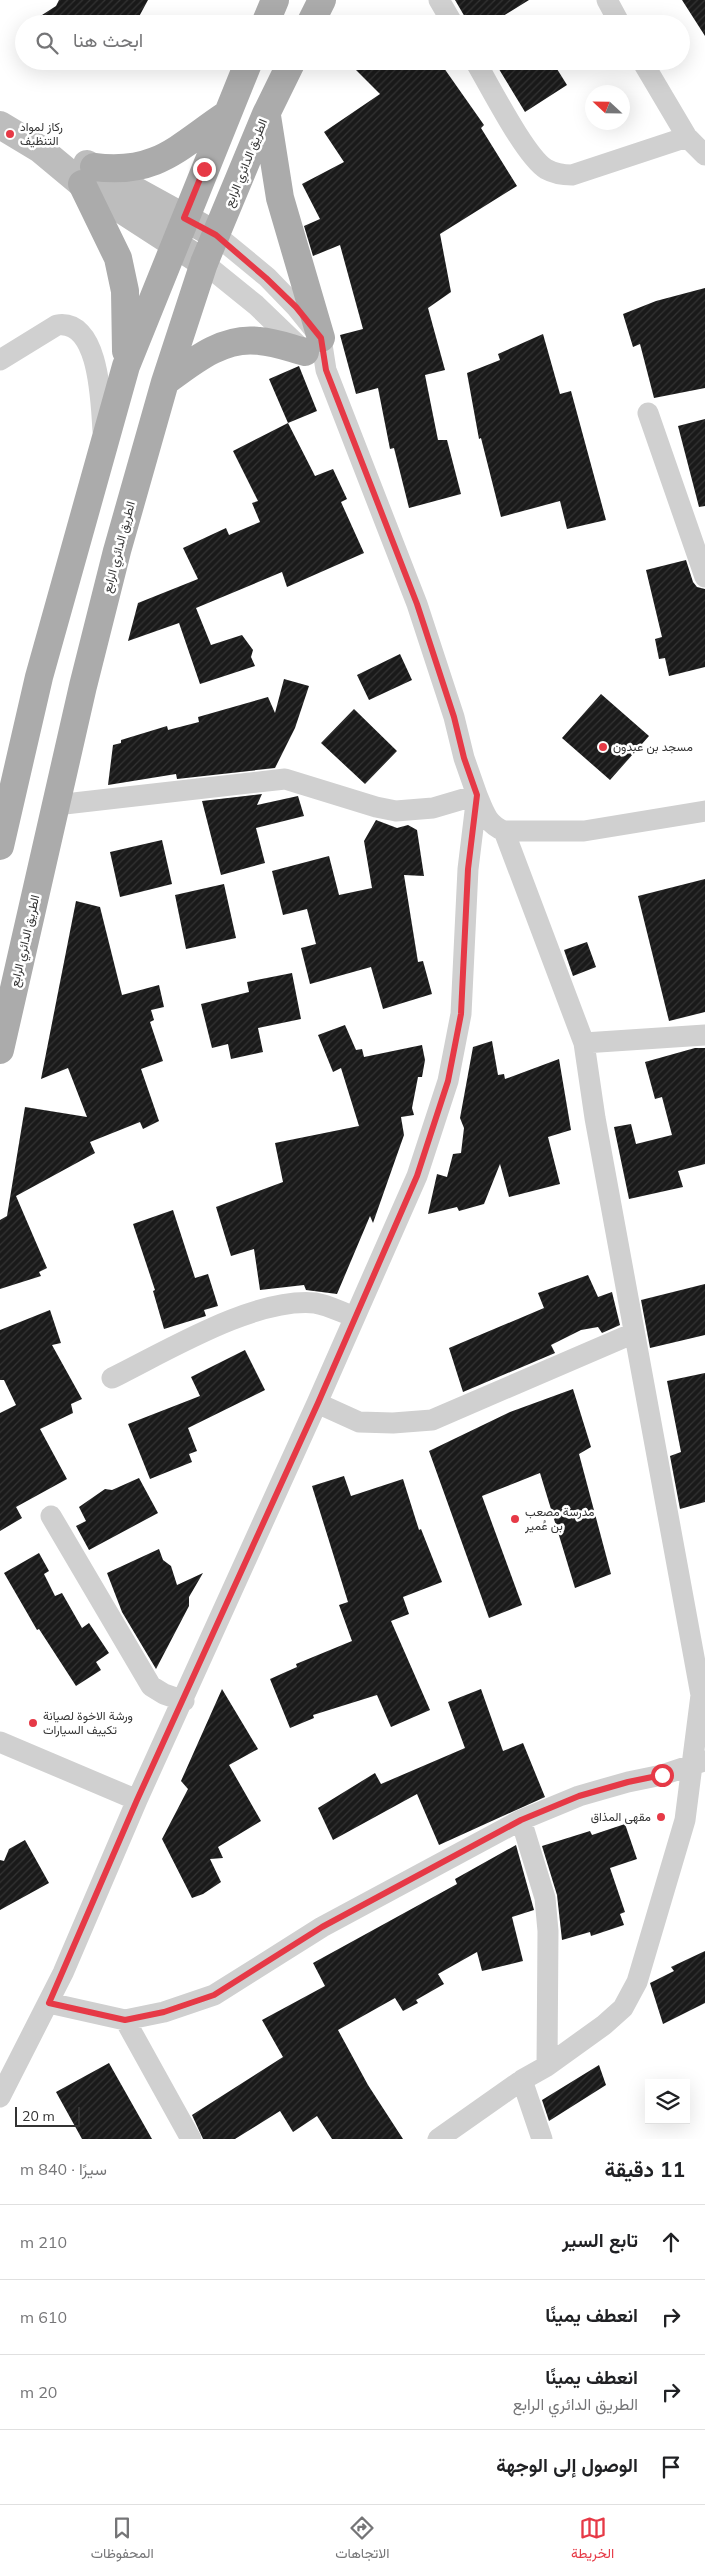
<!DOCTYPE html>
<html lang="ar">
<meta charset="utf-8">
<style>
body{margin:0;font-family:Mulish,Vazirmatn,sans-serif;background:#f2f2f2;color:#202124;direction:rtl}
.controls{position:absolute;right:15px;bottom:15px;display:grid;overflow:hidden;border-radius:0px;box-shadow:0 5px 20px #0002}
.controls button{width:45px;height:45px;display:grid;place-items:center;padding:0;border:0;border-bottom:1px solid #e0e0e0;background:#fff;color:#202124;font:25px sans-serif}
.compass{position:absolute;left:585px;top:85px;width:45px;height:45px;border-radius:50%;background:#fff;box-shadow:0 5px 20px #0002;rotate:292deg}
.scale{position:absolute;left:15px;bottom:12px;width:65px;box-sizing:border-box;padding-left:5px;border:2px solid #333;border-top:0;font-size:14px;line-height:18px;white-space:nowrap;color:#333;-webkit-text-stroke:4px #fff;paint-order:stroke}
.stop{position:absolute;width:15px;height:15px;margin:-11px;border:4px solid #e63946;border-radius:50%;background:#fff}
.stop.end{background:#e63946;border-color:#fff;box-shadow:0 1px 5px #0008}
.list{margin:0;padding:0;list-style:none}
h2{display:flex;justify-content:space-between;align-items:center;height:65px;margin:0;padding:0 20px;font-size:21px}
h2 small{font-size:16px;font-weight:400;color:#757577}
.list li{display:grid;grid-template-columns:32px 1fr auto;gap:15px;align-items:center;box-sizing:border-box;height:75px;padding:0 20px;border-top:1px solid #e0e0e0}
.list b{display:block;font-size:19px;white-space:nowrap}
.list p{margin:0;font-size:16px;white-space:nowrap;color:#757577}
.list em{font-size:16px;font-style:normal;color:#757577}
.icon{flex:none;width:28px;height:28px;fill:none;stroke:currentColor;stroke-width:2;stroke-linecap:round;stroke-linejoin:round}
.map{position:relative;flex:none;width:705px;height:2139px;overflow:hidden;direction:ltr}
.search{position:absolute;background:#fff;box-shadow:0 5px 20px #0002;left:15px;right:15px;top:15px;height:55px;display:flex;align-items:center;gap:12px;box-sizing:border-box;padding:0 18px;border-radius:28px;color:#757577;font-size:19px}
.sheet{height:365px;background:#fff}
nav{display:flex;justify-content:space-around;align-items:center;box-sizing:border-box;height:70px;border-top:1px solid #e0e0e0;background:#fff;font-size:14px;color:#757577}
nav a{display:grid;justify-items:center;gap:2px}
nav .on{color:#e63946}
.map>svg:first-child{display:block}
.building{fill:url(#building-hatch)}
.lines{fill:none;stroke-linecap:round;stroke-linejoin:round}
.street{stroke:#d0d0d0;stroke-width:21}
.secondary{stroke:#bdbdbd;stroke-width:28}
.primary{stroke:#ababab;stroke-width:28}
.route{stroke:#e63946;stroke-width:6}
.poi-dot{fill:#e63946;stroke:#fff;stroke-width:2}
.labels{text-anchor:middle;stroke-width:5;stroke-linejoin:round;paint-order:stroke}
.poi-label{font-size:12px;fill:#333;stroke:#fff;text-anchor:start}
.street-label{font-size:12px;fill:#333;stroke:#fff}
</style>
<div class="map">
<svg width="705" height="2139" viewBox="0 0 705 2139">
<defs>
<pattern id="building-hatch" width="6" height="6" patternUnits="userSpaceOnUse" patternTransform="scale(1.25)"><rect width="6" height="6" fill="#1a1a1a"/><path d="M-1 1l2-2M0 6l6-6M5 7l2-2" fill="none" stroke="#333"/></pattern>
</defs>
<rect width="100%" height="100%" fill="#fff"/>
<path class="building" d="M 59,0 L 148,0 L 135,24 L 28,24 L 56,6 Z
M 455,0 L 529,0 L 490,24 L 469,24 Z
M 682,0 L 705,0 L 705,36 Z
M 347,61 L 439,61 L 484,125 L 481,128 L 517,186 L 440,234 L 451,292 L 428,308 L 445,370 L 425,375 L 438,440 L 447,440 L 461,494 L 409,508 L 394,448 L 390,449 L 378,388 L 356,394 L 340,335 L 363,329 L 340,245 L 313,256 L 304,226 L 320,219 L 302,184 L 344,162 L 324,132 L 380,94 Z
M 494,61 L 552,61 L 567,85 L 525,112 Z
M 705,288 L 705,388 L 654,398 L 640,344 L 633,347 L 623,314 L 656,301 Z
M 543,334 L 560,394 L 571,391 L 606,520 L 567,529 L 560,501 L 501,517 L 481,438 L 479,439 L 467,373 L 500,360 L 498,354 Z
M 299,366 L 317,411 L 288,423 L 269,379 Z
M 705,419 L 705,506 L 699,507 L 678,426 Z
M 288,423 L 315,476 L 333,469 L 347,499 L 341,502 L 364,553 L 287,587 L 282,572 L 196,608 L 211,645 L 242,635 L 253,650 L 251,657 L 255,666 L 200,684 L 179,623 L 128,641 L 138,603 L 198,579 L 183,548 L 226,528 L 229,535 L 260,522 L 252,503 L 258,501 L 233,451 Z
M 686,560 L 693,582 L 697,587 L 705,589 L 705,667 L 669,676 L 665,658 L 659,659 L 655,639 L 662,637 L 646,570 Z
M 400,654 L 412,680 L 369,700 L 357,675 Z
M 284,679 L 309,686 L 295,728 L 275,768 L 177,779 L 176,774 L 108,785 L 113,745 L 121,743 L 121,740 L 167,726 L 168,730 L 199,722 L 198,717 L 268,697 L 275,713 Z
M 601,694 L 649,736 L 610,780 L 562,738 Z
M 354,709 L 397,751 L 365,784 L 321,743 Z
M 262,794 L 257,805 L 298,796 L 304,816 L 256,828 L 265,863 L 221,875 L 202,801 Z
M 376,820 L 397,828 L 408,825 L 417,830 L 424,876 L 404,875 L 418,962 L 423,961 L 432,994 L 383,1009 L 371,967 L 310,984 L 301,948 L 316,944 L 307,909 L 283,915 L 272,871 L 329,856 L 339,895 L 372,888 L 364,841 Z
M 162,840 L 172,884 L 120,897 L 110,852 Z
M 705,879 L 705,1012 L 669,1021 L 638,896 Z
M 224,884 L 236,938 L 186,949 L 175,895 Z
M 76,901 L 100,907 L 122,995 L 159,985 L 164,1007 L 151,1010 L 154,1020 L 150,1022 L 163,1061 L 141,1069 L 159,1121 L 143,1129 L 140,1122 L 90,1142 L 95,1153 L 16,1196 L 47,1268 L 39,1272 L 41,1276 L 0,1289 L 0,1220 L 7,1216 L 25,1107 L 87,1117 L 68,1068 L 41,1079 Z
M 587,942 L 596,967 L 573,976 L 564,950 Z
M 292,973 L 301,1019 L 258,1028 L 263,1052 L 231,1059 L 228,1044 L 212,1048 L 201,1004 L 249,992 L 247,982 Z
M 345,1025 L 356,1050 L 362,1049 L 364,1057 L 422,1045 L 425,1060 L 422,1077 L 418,1077 L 412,1108 L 414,1115 L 401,1117 L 404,1135 L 373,1223 L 370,1216 L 337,1294 L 306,1290 L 304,1285 L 260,1290 L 254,1249 L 231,1256 L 216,1207 L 283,1182 L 275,1143 L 359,1126 L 341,1068 L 333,1072 L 318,1035 Z
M 492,1041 L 498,1075 L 504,1074 L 505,1079 L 559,1059 L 571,1130 L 548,1137 L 560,1184 L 509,1197 L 500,1164 L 484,1204 L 459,1211 L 457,1207 L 428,1214 L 437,1174 L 447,1177 L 453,1154 L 461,1153 L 464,1128 L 460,1118 L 473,1047 Z
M 695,1048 L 705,1048 L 705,1164 L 678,1171 L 683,1187 L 629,1199 L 614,1127 L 631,1124 L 636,1144 L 672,1135 L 662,1097 L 655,1099 L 645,1062 Z
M 173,1210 L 195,1278 L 208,1274 L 218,1306 L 204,1310 L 206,1316 L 164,1329 L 153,1291 L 155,1290 L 133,1224 Z
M 588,1275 L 598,1297 L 612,1292 L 620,1325 L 602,1333 L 598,1327 L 581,1330 L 551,1345 L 555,1353 L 463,1392 L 449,1348 L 544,1308 L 538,1293 Z
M 705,1284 L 705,1335 L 650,1348 L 641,1300 Z
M 50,1310 L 61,1343 L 52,1345 L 82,1399 L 71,1404 L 73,1413 L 40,1429 L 67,1479 L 16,1507 L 22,1518 L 0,1531 L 0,1413 L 16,1405 L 4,1380 L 0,1380 L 0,1330 Z
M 245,1350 L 265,1390 L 188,1428 L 197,1451 L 189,1454 L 192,1462 L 150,1479 L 128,1424 L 200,1396 L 191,1377 Z
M 705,1373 L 705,1502 L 680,1509 L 670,1456 L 681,1452 L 667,1381 Z
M 573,1389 L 591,1447 L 579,1454 L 611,1574 L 575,1588 L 540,1473 L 482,1496 L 522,1605 L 489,1618 L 429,1451 L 510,1412 Z
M 344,1476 L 351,1496 L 403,1479 L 419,1530 L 421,1529 L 442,1582 L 403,1597 L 409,1614 L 391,1621 L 430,1710 L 391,1727 L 377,1695 L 313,1715 L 314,1718 L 290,1728 L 270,1679 L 297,1667 L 296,1664 L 352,1641 L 339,1605 L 348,1602 L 312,1486 Z
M 139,1478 L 158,1513 L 89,1550 L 76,1526 L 86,1521 L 79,1507 L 105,1489 L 112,1490 Z
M 159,1549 L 163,1560 L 171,1566 L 177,1585 L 203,1573 L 189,1597 L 189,1606 L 156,1669 L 122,1612 L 107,1573 Z
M 39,1553 L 49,1571 L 44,1574 L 55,1596 L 62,1593 L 82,1628 L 89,1623 L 109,1653 L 96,1662 L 101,1670 L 76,1686 L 39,1629 L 37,1630 L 4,1573 Z
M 222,1689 L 258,1749 L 229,1765 L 261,1821 L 218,1847 L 223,1858 L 210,1859 L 221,1882 L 203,1894 L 192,1898 L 162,1839 L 188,1789 L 181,1781 Z
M 481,1689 L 503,1751 L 523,1743 L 545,1797 L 439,1845 L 417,1794 L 333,1840 L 318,1808 L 375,1773 L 381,1784 L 465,1748 L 448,1702 Z
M 625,1824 L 637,1859 L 610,1868 L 625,1912 L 620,1914 L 624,1925 L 591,1936 L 590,1932 L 562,1940 L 557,1895 L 542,1846 L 590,1831 L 592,1835 Z
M 25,1840 L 49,1883 L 0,1910 L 0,1860 L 4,1861 L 9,1849 Z
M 516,1845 L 534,1910 L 512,1917 L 523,1961 L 482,1971 L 477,1952 L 438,1974 L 444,1984 L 416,2000 L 418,2003 L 403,2011 L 395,1998 L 338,2030 L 368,2085 L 403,2139 L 332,2139 L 317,2116 L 293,2132 L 280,2111 L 235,2139 L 203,2139 L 192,2115 L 283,2057 L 262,2020 L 325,1986 L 313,1963 L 457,1884 L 455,1879 Z
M 705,1951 L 705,2003 L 663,2024 L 650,1983 L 674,1971 L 671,1967 Z
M 109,2063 L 152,2139 L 82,2139 L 56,2092 Z
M 599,2065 L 606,2085 L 549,2121 L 542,2100 Z"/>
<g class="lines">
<path class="street" d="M 439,0 L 453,24
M 607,0 L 620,24
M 475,61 C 490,86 525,156 546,169 C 555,174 562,175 572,175 L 687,137
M 642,61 L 687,137 L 705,155
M 204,263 L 256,305 L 305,352
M 0,360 L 57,325 C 100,318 101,404 103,431
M 648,413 L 705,577
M 56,805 L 285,779 L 376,807 L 396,811 L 433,808 L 477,795 C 484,812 487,824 504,831 L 584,1043 L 595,1118 L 701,1695 L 685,1820 L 637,1982 L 623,2008 L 604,2025 L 547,2066 L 522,2080 L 438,2139
M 504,831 L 584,831 L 705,811
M 584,1043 L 705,1035
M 112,1378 C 167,1351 255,1297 315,1303 C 328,1305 343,1313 355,1317
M 317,1403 L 359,1422 L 393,1423 L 432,1420 L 634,1333
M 51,1516 L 151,1686 L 164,1694 L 184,1701
M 0,1742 L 137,1800
M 521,1820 L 545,1898 L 548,1931 L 547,2066
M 49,2003 L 125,2020 L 164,2012 L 214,1995 L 322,1927 L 521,1820 L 579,1796 L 628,1782 L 662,1775 L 704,1761
M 125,2020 L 191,2139
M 522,2080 L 542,2139
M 0,2097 L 63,1973 L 137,1800 L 317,1403 L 417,1176 L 448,1081 L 461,1014 L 468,869 L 477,795 L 464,758 L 454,717 L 417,604 L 326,370 L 321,338 L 296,307 L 267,277 L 216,235"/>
<path class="secondary" d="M 0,125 L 40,149 L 82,184 L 204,263
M 87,164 L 216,235"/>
<path class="primary" d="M 265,24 L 275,0
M 310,24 L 322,0
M 267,116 L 280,198 L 321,338
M 94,167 C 157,175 178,147 226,115
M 82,184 L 118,258 L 125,291 L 126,351
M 165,382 C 192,362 223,336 259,341 C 275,342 290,348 305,352
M 0,846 L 39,677 L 126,366 L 249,61
M 0,1050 L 83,686 L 117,551 L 165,382 L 204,263 L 266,114 L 292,61"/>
</g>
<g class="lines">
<path class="route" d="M 204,169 L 184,218 L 216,235 L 266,278 L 296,307 L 321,338 L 326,370 L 417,604 L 454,717 L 464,758 L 477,795 L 468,869 L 461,1014 L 448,1081 L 417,1176 L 318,1403 L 137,1800 L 49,2003 L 125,2020 L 164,2012 L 214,1995 L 322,1927 L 521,1820 L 579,1796 L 628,1782 L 662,1775"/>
</g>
<g class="poi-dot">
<circle cx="10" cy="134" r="5"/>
<circle cx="603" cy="747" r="5"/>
<circle cx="515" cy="1519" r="5"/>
<circle cx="33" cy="1723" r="5"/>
<circle cx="661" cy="1817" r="5"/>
</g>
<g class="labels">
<g class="poi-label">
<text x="20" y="131">ركاز لمواد<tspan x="20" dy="14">التنظيف</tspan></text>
<text x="613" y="751">مسجد بن عبدون</text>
<text x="525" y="1516">مدرسة مصعب<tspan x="525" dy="14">بن عُمير</tspan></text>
<text x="43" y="1720">ورشة الاخوة لصيانة<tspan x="43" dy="14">تكييف السيارات</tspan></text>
<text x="651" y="1821" text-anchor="end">مقهى المذاق</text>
</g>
<g class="street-label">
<text transform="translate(246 163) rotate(-68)" y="4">الطريق الدائري الرابع</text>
<text transform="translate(119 547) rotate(-75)" y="4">الطريق الدائري الرابع</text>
<text transform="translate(25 941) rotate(-77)" y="4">الطريق الدائري الرابع</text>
</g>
</g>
</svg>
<div class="controls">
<button><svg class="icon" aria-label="layers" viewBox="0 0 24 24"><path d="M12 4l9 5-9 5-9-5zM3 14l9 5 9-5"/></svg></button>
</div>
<svg class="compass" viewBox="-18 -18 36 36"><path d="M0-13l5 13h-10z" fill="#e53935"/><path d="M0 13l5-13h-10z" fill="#757577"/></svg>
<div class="scale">20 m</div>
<div class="stop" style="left:662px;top:1775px"></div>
<div class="stop end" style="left:204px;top:169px"></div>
<div class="search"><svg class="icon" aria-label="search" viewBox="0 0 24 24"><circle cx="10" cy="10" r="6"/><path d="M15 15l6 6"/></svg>ابحث هنا</div>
</div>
<section class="sheet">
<h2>11 دقيقة<small>سيرًا · 840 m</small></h2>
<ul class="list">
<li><svg class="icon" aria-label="ahead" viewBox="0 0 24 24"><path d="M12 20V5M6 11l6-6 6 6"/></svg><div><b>تابع السير</b></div><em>210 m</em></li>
<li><svg class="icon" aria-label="right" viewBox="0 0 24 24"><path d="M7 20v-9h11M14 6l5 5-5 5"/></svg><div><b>انعطف يمينًا</b></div><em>610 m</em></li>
<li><svg class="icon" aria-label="right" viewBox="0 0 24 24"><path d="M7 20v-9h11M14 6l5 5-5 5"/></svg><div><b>انعطف يمينًا</b><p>الطريق الدائري الرابع</p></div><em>20 m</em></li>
<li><svg class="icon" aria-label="arrive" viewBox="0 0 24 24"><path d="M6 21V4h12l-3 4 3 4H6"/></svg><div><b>الوصول إلى الوجهة</b></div></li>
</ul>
</section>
<nav>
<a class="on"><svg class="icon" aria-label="map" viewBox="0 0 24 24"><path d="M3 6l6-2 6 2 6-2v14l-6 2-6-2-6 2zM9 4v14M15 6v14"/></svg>الخريطة</a>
<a><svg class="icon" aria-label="directions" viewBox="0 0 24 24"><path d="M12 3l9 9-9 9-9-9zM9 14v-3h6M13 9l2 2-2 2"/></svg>الاتجاهات</a>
<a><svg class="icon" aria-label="saved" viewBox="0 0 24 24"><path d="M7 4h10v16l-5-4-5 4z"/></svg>المحفوظات</a>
</nav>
